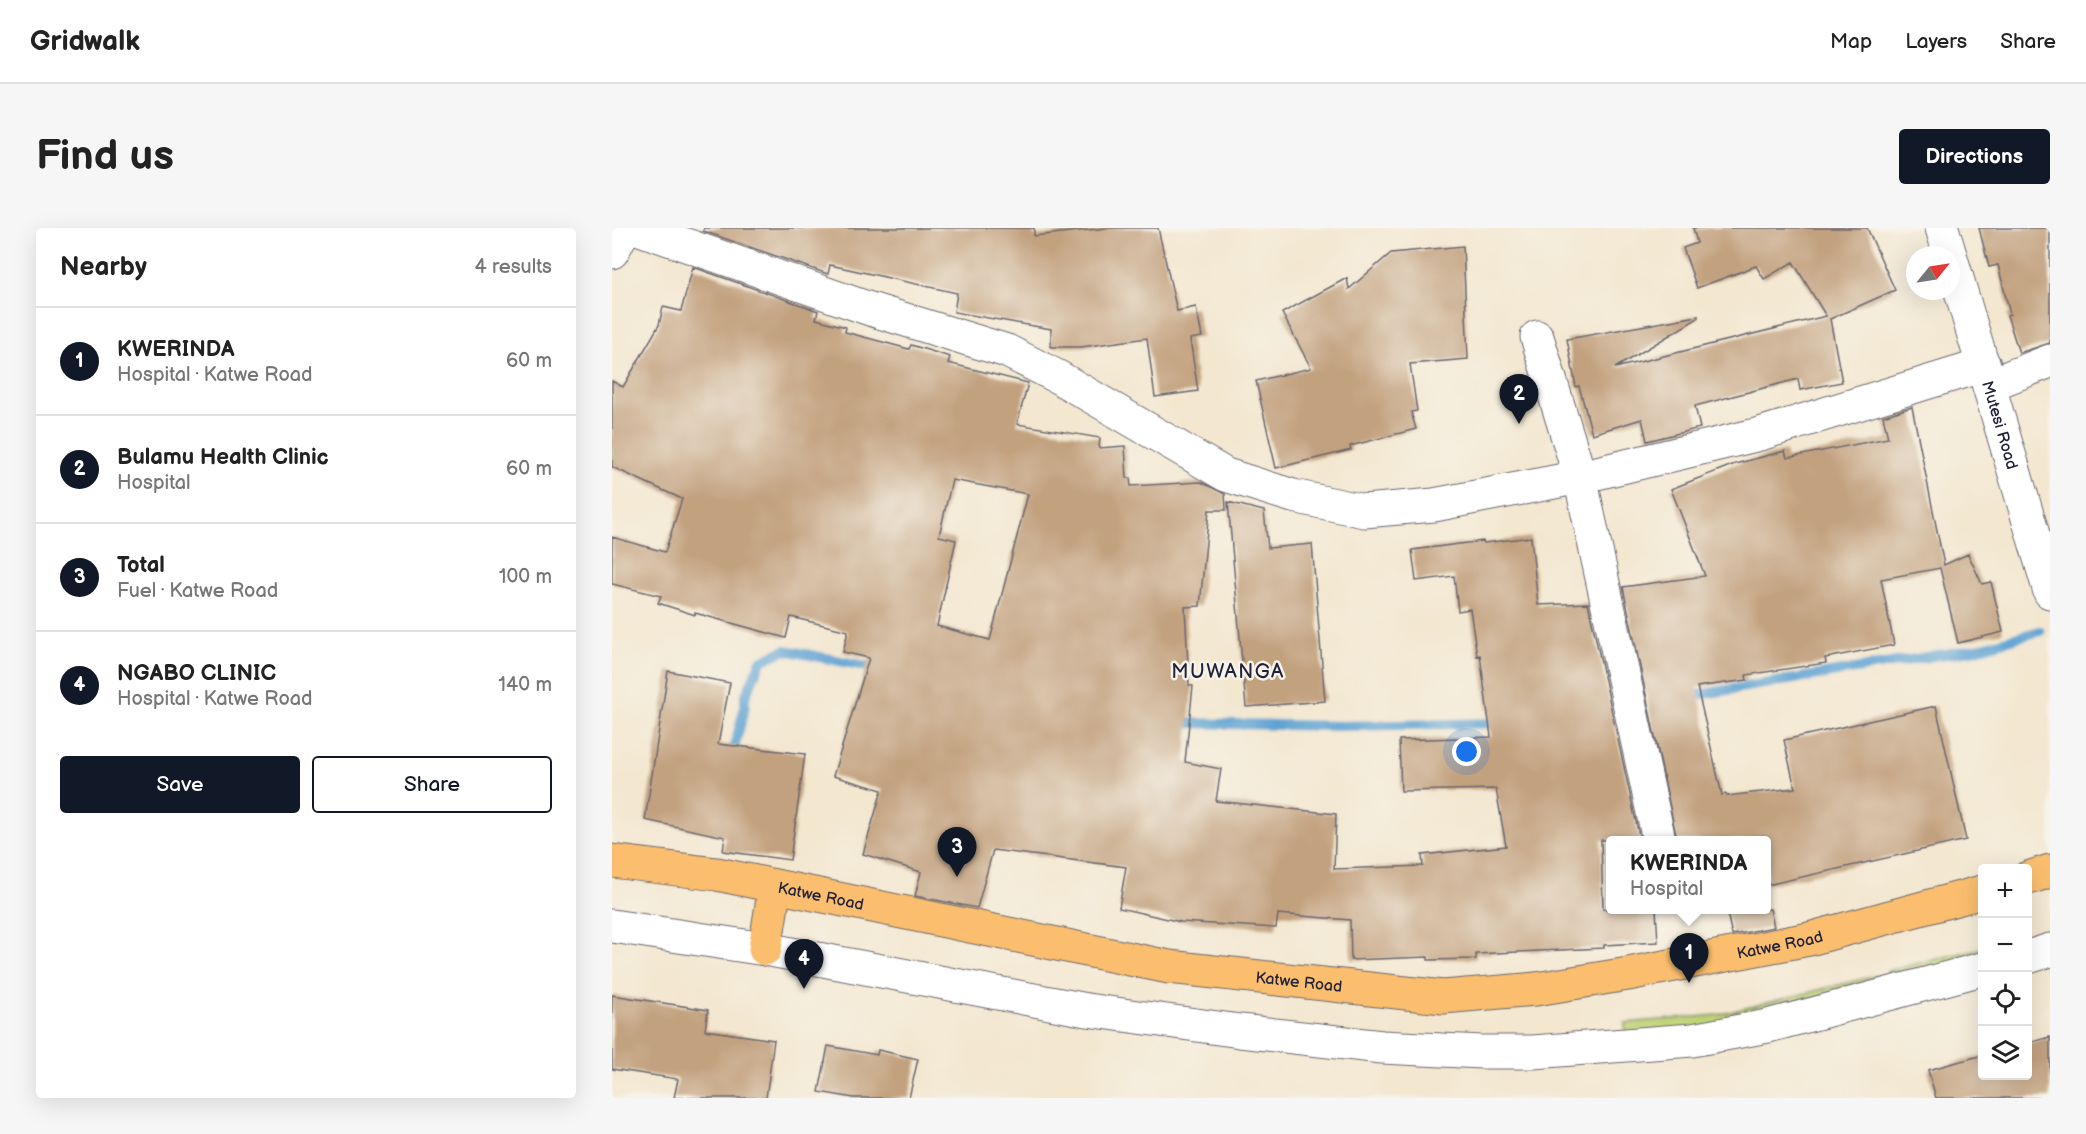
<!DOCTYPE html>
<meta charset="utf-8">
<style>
body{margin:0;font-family:"Balsamiq Sans",sans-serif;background:#f6f6f6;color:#222}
.controls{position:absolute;right:18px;bottom:18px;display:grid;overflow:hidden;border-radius:6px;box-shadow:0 6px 24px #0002}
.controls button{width:54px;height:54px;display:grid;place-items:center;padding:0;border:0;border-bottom:2px solid #e0e0e0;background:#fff;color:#222;font:30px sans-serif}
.compass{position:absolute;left:1294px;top:18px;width:54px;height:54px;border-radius:50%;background:#fff;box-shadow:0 6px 24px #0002;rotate:60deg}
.you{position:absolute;left:855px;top:524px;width:21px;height:21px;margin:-15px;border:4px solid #fff;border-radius:50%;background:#1a73e8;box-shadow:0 0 0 9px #1a73e833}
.badge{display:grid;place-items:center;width:39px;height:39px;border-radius:50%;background:#111827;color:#fff;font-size:20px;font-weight:700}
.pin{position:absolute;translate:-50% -50px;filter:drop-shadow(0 2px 3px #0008)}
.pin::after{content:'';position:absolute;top:32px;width:21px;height:18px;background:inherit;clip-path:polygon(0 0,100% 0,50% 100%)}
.popup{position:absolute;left:994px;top:608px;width:165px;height:78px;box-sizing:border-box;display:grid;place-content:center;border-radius:6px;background:#fff;filter:drop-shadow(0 2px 4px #0005);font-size:20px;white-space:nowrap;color:#767676}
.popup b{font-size:22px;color:#222}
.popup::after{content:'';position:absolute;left:50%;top:100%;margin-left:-12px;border:12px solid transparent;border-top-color:#fff}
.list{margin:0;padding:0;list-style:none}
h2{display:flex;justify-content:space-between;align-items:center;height:78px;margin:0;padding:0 24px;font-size:26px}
h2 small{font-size:20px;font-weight:400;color:#767676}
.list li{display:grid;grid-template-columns:39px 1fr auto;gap:18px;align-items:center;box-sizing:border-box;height:108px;padding:0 24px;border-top:2px solid #e0e0e0}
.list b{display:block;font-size:22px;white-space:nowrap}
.list p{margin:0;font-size:20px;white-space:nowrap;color:#767676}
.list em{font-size:20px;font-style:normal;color:#767676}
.actions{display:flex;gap:12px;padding:18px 24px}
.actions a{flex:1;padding:14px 0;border:2px solid #111827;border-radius:6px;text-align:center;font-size:21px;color:#111827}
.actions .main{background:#111827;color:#fff}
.icon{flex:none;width:33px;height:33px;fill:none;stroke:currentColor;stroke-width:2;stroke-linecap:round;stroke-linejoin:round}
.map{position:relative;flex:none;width:1438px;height:870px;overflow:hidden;border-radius:6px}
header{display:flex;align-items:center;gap:36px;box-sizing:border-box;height:84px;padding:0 30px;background:#fff;border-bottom:2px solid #e0e0e0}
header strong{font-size:28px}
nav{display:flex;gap:33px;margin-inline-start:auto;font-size:21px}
.intro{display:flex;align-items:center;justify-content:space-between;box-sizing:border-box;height:144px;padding:0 36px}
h1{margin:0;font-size:42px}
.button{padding:15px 27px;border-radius:6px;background:#111827;color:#fff;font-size:21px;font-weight:700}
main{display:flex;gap:36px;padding:0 36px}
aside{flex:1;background:#fff;border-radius:6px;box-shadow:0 6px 24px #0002}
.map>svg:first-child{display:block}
.green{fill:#bdd174;stroke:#707a58;stroke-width:1.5}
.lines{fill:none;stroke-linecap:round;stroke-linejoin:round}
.stream{stroke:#5ea3d3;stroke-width:10}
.building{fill:#c2a17f;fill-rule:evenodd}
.minor-casing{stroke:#6b676f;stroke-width:35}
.highway-casing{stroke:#6b676f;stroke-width:35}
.minor{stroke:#fff;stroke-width:33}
.highway{stroke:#fabe6e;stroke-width:33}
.labels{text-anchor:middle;stroke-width:5;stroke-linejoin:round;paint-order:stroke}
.street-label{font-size:16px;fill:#22223b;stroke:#f7f3e8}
.quarter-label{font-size:20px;letter-spacing:1.5px;fill:#22223b;stroke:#f7f3e8}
</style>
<header>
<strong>Gridwalk</strong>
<nav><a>Map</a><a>Layers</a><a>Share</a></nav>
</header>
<div class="intro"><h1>Find us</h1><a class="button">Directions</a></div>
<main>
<aside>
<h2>Nearby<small>4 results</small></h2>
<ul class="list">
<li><span class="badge">1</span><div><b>KWERINDA</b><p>Hospital · Katwe Road</p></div><em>60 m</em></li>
<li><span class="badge">2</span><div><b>Bulamu Health Clinic</b><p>Hospital</p></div><em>60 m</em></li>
<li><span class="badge">3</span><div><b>Total</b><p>Fuel · Katwe Road</p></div><em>100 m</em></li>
<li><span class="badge">4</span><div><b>NGABO CLINIC</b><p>Hospital · Katwe Road</p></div><em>140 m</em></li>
</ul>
<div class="actions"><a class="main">Save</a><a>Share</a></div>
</aside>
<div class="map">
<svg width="1438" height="870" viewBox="0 0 1438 870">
<rect width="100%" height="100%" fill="#f7f3e8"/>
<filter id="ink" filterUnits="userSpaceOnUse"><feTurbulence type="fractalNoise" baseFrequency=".0167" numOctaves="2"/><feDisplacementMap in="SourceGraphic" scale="12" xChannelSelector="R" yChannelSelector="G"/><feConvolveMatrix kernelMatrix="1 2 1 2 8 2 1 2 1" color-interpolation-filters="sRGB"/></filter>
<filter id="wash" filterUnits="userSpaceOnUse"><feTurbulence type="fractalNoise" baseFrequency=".008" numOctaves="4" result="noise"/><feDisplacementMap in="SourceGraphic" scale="24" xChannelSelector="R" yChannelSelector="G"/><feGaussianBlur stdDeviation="1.35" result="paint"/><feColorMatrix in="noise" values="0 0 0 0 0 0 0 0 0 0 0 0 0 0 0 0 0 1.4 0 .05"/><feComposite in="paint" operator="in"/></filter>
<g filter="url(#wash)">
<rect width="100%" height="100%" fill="#f3e7d0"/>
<path class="green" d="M 1370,720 L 1370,746 L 1280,769 L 1275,743 Z
M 1263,748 L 1268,772 L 1013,826 L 1013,795 L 1106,787 Z"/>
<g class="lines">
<path class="stream" d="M 1073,469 L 1364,421 L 1428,403
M 563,495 L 730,498 L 889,495
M 119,532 L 133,478 L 133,469 L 149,433 L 173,422 L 268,441"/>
</g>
<g id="blocks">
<path class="building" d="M 92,0 L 422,0 L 422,8 L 495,0 L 546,0 L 565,83 L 584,79 L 590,109 L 578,111 L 586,163 L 543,169 L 535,110 L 469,119 L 439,119 L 439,101 L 342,84 L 345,65 L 218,37 L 216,46 L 91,3 Z
M 1081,0 L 1255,0 L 1283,62 L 1218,91 L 1230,154 L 1188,162 L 1186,151 L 1083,178 L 1088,200 L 1035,213 L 1030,191 L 980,206 L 967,158 L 964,159 L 955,111 L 1086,88 L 1086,90 L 1003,140 L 1214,88 L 1181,34 L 1152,51 L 1144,38 L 1085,60 L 1071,20 L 1085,15 Z
M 1367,0 L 1438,0 L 1438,115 L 1407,125 L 1395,87 L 1398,86 L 1386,37 L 1377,39 Z
M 851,18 L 856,131 L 798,136 L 805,183 L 799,184 L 804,201 L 738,218 L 739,222 L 664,240 L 644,153 L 699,140 L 670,85 L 735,50 L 737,61 L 779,25 Z
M 81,39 L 206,83 L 204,91 L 234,99 L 233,104 L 297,121 L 299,117 L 338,129 L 336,135 L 416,155 L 405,196 L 488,210 L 487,220 L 513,218 L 515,250 L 518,250 L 519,258 L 589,254 L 613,266 L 614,282 L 597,282 L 588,378 L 573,379 L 577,457 L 581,458 L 573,534 L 609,541 L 604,573 L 724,586 L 722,641 L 811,638 L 810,627 L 894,618 L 884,561 L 789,563 L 787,512 L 879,509 L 868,427 L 865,428 L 858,381 L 846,383 L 842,348 L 804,353 L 800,322 L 871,313 L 872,315 L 919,309 L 926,377 L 976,375 L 1028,612 L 989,612 L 991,681 L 1044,681 L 1046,714 L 992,717 L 992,720 L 864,726 L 864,731 L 816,732 L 816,729 L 739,732 L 738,692 L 666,686 L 664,700 L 569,694 L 507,680 L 514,639 L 381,622 L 365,680 L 303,668 L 309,644 L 251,626 L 270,562 L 221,548 L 257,430 L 231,424 L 236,403 L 179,389 L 174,410 L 83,385 L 83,387 L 46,375 L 49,368 L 0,356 L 0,309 L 53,324 L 70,271 L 0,239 L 0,153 L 11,159 L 47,97 L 51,79 L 69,83 ZM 340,252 L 416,266 L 378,412 L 325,398 L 344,312 L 327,308 Z
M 1300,179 L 1332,337 L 1356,326 L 1370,356 L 1379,354 L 1391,404 L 1346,415 L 1328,340 L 1269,351 L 1282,417 L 1213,430 L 1214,435 L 1134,447 L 1135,452 L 1085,459 L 1110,567 L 1114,566 L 1115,568 L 1183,560 L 1172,512 L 1324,478 L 1354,612 L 1155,657 L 1155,612 L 1065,612 L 1011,359 L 1093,348 L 1059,261 L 1123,236 L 1173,223 L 1175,230 L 1276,210 L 1271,188 Z
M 616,274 L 652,283 L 656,320 L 700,316 L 713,473 L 634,479 Z
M 56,443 L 118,455 L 106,516 L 193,526 L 178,632 L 111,623 L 113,609 L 33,592 Z
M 1114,681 L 1158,681 L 1162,699 L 1120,707 Z
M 0,767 L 96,782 L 93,802 L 162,812 L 154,870 L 62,870 L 66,851 L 0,841 Z
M 1438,809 L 1438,870 L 1324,870 L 1316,842 L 1371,827 L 1371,848 L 1416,848 L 1416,815 Z
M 216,818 L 265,827 L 266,822 L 306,831 L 297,870 L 242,870 L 207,864 Z"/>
</g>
</g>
<g filter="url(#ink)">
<use href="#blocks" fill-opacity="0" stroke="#6b676f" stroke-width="1.5"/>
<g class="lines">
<g class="minor-casing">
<g id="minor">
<path d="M 25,0 L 258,81 L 395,123 L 446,149 L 614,247 L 681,268 L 752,283 L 822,277 L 968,249 L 1148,206 L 1372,137"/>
<path d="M 1330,0 L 1338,27"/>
<path d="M 0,24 L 13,0"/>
<path id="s1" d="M 1339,30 L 1438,364"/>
<path d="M 925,109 L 968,249 L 1047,612"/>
<path d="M 1377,157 L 1438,133"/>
<path d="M 0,698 L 153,721 L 475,782 L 628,803 L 770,819 L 870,824 L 921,824 L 1080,812 L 1156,798 L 1370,741"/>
<path d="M 1416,729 L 1438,722"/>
</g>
</g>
<g class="highway-casing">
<g id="highway">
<path id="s2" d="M 0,633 L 105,646 L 557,739 L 831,769 L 924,761 L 1016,746 L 1197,711 L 1370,664"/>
<path d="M 1416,650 L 1438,643"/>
<path d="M 153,721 L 163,658"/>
</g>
</g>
<use href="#minor" class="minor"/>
<use href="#highway" class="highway"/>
</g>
</g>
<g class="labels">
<g class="street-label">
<text dy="6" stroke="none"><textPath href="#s1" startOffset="174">Mutesi Road</textPath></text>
<text dy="6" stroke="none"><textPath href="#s2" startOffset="212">Katwe Road</textPath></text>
<text dy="6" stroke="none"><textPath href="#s2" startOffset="1184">Katwe Road</textPath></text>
<text dy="6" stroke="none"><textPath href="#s2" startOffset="698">Katwe Road</textPath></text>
</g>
<g class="quarter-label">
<text x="616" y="450">MUWANGA</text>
</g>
</g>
</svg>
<div class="controls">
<button>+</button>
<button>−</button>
<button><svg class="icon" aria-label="locate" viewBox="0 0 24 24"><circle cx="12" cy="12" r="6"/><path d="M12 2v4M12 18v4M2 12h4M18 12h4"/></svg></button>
<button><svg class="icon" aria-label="layers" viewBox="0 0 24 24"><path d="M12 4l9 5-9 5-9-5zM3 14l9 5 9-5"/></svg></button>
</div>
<svg class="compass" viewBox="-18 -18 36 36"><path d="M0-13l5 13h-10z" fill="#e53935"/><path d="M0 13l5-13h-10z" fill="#767676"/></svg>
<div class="you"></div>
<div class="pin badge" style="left:1077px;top:755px">1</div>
<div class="popup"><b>KWERINDA</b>Hospital</div>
<div class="pin badge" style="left:907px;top:196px">2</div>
<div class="pin badge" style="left:345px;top:649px">3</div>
<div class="pin badge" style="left:192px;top:761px">4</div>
</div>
</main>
